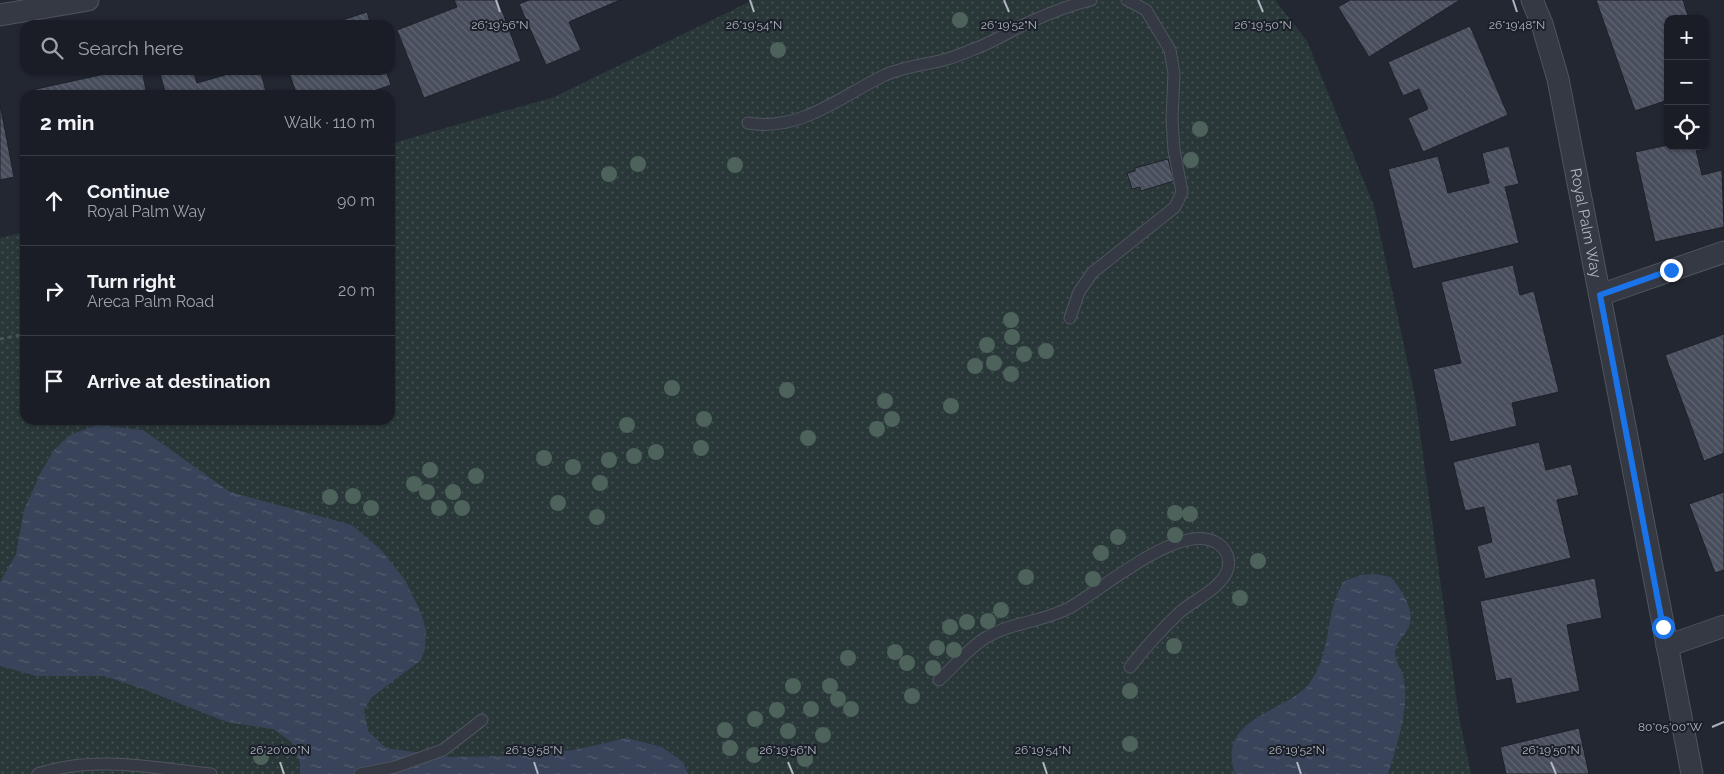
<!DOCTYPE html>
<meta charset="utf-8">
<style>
body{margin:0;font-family:Raleway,sans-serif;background:#272a32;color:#f1f3f6}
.controls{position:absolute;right:15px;top:15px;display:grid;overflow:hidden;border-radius:10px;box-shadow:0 1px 4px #0004}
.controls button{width:45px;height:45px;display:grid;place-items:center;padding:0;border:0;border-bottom:1px solid #383b43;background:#1a1d26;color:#f1f3f6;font:25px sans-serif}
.stop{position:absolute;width:15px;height:15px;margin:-11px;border:4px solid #1a73e8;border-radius:50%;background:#fff}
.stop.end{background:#1a73e8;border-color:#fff;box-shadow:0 1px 5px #0008}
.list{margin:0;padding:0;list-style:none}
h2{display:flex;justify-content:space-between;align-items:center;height:65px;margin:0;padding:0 20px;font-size:21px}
h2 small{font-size:16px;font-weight:400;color:#9fa2a7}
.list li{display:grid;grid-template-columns:32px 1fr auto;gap:15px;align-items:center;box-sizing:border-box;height:90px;padding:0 20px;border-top:1px solid #383b43}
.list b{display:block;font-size:19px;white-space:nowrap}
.list p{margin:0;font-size:16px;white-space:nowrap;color:#9fa2a7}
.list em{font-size:16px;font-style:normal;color:#9fa2a7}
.icon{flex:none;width:28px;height:28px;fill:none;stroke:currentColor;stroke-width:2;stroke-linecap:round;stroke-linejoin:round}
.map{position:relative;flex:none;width:1724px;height:774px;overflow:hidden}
.search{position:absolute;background:#1a1d26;box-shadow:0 1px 4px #0004;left:20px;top:20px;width:375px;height:55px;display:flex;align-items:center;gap:12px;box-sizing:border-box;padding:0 18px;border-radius:15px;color:#9fa2a7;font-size:19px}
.panel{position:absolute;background:#1a1d26;box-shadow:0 1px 4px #0004;left:20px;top:90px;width:375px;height:335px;border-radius:15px}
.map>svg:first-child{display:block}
.green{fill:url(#green-dots)}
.water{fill:url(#water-ripples)}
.building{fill:url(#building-back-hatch);stroke:#1c212a}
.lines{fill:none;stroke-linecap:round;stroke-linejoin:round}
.lane-casing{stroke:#4f545e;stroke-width:13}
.street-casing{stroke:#4f545e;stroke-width:23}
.path{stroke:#485558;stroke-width:3;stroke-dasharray:4 4;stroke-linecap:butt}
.lane{stroke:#353943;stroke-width:11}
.street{stroke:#353943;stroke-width:21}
.tree{fill:#4d625b}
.route{stroke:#1a73e8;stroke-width:6}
.ticks{fill:none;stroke:#afb4c0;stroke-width:2}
.labels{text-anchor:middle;stroke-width:4;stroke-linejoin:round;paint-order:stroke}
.street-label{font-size:15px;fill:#afb4c0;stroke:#1a1f28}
.ticks-label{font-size:12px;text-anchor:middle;fill:#afb4c0;stroke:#1a1f28;stroke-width:4;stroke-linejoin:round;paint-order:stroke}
</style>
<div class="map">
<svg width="1724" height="774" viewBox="0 0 1724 774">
<defs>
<pattern id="green-dots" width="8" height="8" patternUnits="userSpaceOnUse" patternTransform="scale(1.25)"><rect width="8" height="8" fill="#293739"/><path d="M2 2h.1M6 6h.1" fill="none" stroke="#465254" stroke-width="1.8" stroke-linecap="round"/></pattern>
<pattern id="water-ripples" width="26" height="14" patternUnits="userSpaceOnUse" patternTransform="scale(1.25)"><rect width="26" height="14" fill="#39445a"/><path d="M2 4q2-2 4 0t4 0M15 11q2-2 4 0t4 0" fill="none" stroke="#535d70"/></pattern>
<pattern id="building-back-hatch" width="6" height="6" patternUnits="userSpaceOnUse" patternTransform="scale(1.25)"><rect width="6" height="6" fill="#484e5c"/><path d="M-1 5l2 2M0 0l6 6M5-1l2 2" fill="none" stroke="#606572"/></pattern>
</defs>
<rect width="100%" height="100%" fill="#222732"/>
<path class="green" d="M 753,0 L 1275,0 L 1307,41 L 1374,206 L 1415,397 L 1459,717 L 1471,774 L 0,774 L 0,238 L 25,232 L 25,420 L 390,420 L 390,144 L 554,97 Z"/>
<path class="water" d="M 97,425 L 143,430 L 230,492 L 352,525 L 382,551 L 405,580 L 421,613 L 426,631 L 425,649 L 421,660 L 372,697 L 364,710 L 368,731 L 386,748 L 448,757 L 508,756 L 574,750 L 627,738 L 662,747 L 683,762 L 688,774 L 300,774 L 300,763 L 293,743 L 273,729 L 227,722 L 138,687 L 104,676 L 37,676 L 0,666 L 0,582 L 16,554 L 24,510 L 40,474 L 54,450 L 70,435 Z
M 1375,574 L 1391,577 C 1402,591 1419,614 1406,632 C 1401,639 1394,646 1395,655 C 1397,664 1403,672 1404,680 C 1409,711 1397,745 1388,774 L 1235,774 C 1216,717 1283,714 1308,685 C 1333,655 1323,614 1344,581 L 1361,575 Z"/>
<path class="building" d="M 454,0 L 498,0 L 521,61 L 424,98 L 397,30 L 457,7 Z
M 529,0 L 620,0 L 569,22 L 581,50 L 546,65 L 519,4 Z
M 1350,0 L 1460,0 L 1369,57 L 1338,7 Z
M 1596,0 L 1683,0 L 1689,19 L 1668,19 L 1668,100 L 1635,111 Z
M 367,12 L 371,25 L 327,25 Z
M 1470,26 L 1508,115 L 1423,152 L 1408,118 L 1428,109 L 1419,89 L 1403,96 L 1388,62 Z
M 123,70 L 142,70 L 147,95 L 38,95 L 36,89 Z
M 159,70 L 193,70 L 197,83 L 235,72 L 234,70 L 260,70 L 267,95 L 166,95 Z
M 288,70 L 386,70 L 391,85 L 362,95 L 297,95 Z
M 0,104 L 14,177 L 0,180 Z
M 1668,145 L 1695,146 L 1702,175 L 1722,170 L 1724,227 L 1655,242 L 1635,152 Z
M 1509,146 L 1519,184 L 1505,187 L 1519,243 L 1413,269 L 1388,169 L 1438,156 L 1448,193 L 1489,183 L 1482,153 Z
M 1168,159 L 1174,181 L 1141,191 L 1140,187 L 1132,189 L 1127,173 L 1135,171 L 1135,168 Z
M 1513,265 L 1520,295 L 1534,291 L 1559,392 L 1512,403 L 1517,426 L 1450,442 L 1433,369 L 1461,363 L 1441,282 Z
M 1724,334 L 1724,453 L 1704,461 L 1665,355 Z
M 1539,442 L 1546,470 L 1571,464 L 1579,495 L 1557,500 L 1571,558 L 1485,579 L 1477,546 L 1492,542 L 1484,507 L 1465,511 L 1453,462 Z
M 1724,492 L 1724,570 L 1715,573 L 1689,504 Z
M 1595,578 L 1602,618 L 1567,625 L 1580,691 L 1516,704 L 1511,678 L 1496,681 L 1480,601 Z
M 1579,728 L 1589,774 L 1506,774 L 1500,747 Z"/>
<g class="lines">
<g class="lane-casing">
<path id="lane" d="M 748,123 C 801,132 841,96 885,75 C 905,66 926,65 947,59 C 958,56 969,51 979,47 C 997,40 1013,29 1030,22 C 1050,13 1070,5 1091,0
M 1070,318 L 1079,292 L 1092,273 L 1175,207 L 1182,192 L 1174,150 L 1172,120 L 1174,74 L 1170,50 L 1146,10 L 1127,0
M 939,680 C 954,667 969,647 987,637 C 1012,622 1043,622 1069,608 C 1101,591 1188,513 1222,547 C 1227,552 1230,560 1228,568 C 1223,588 1193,600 1179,613 C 1161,630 1145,648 1130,667
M 38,774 C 94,755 154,768 211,774
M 360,774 L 395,767 L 443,750 L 482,720"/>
</g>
<g class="street-casing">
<g id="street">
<path id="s1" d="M 1532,0 L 1542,24 L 1558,79 L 1692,774"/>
<path d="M 0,15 L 88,0"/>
<path d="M 1600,295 L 1724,252"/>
<path d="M 1667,646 L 1724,626"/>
</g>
</g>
<path class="path" d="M 0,339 L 25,334"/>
<use href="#lane" class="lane"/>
<use href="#street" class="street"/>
</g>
<g class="tree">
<circle cx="960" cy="20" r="8"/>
<circle cx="778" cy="50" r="8"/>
<circle cx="1200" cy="129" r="8"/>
<circle cx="1191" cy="160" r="8"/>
<circle cx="638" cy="164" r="8"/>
<circle cx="735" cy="165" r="8"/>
<circle cx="609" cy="174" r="8"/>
<circle cx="1011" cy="320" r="8"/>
<circle cx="1012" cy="337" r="8"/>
<circle cx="987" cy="345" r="8"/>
<circle cx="1046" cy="351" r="8"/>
<circle cx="1024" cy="354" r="8"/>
<circle cx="994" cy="363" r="8"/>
<circle cx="975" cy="366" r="8"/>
<circle cx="1011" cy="374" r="8"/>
<circle cx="672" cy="388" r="8"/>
<circle cx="787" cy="390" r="8"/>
<circle cx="885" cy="401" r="8"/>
<circle cx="951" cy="406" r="8"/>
<circle cx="704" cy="419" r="8"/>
<circle cx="892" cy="419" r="8"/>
<circle cx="627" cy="425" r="8"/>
<circle cx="877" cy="429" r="8"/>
<circle cx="808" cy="438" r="8"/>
<circle cx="701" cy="448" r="8"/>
<circle cx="656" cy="452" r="8"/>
<circle cx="634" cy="456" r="8"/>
<circle cx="544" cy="458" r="8"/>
<circle cx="609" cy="460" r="8"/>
<circle cx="573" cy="467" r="8"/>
<circle cx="430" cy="470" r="8"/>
<circle cx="476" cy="476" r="8"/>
<circle cx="600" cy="483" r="8"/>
<circle cx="414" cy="484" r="8"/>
<circle cx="427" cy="492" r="8"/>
<circle cx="453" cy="492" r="8"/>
<circle cx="353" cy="496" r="8"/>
<circle cx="330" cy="497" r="8"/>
<circle cx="558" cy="503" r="8"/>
<circle cx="371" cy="508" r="8"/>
<circle cx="439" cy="508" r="8"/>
<circle cx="462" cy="508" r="8"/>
<circle cx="1175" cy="513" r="8"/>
<circle cx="1190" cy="514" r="8"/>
<circle cx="597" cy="517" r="8"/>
<circle cx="1175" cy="535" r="8"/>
<circle cx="1118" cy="537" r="8"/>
<circle cx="1101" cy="553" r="8"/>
<circle cx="1258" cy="561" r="8"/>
<circle cx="1026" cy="577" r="8"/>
<circle cx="1093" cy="579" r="8"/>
<circle cx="1240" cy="598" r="8"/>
<circle cx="1001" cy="610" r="8"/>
<circle cx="988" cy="621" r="8"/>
<circle cx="967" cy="622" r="8"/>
<circle cx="950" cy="627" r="8"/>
<circle cx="1174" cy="646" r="8"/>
<circle cx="937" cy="648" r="8"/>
<circle cx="954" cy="650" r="8"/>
<circle cx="895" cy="652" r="8"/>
<circle cx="848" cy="658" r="8"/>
<circle cx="907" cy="663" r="8"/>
<circle cx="933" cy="668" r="8"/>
<circle cx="793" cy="686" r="8"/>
<circle cx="830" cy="686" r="8"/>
<circle cx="1130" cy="691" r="8"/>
<circle cx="912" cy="696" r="8"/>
<circle cx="838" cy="699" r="8"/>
<circle cx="811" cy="709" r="8"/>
<circle cx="851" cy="709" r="8"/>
<circle cx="777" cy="710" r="8"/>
<circle cx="755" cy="719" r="8"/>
<circle cx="725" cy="730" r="8"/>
<circle cx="788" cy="731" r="8"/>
<circle cx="823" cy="735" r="8"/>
<circle cx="1130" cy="744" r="8"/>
<circle cx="730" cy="748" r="8"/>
<circle cx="754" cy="755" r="8"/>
<circle cx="261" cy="757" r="8"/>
<circle cx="805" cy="759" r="8"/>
</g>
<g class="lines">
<path class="route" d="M 1663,627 L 1600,295 L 1671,270"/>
</g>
<path class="ticks" d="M 496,0 L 500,12M 750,0 L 754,12M 1004,0 L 1009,12M 1258,0 L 1263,12M 1513,0 L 1517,12M 1712,727 L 1724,722M 280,762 L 284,774M 534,762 L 538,774M 788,762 L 793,774M 1043,762 L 1047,774M 1297,762 L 1301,774M 1551,762 L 1556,774"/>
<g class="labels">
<g class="street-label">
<text dy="5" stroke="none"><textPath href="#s1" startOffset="230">Royal Palm Way</textPath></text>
</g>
</g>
<g class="ticks-label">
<text x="500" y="29">26°19'56"N</text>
<text x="754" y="29">26°19'54"N</text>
<text x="1009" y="29">26°19'52"N</text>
<text x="1263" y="29">26°19'50"N</text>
<text x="1517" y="29">26°19'48"N</text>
<text x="1670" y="731">80°05'00"W</text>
<text x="280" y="754">26°20'00"N</text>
<text x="534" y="754">26°19'58"N</text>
<text x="788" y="754">26°19'56"N</text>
<text x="1043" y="754">26°19'54"N</text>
<text x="1297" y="754">26°19'52"N</text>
<text x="1551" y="754">26°19'50"N</text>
</g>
</svg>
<div class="controls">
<button>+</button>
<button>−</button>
<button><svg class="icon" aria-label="locate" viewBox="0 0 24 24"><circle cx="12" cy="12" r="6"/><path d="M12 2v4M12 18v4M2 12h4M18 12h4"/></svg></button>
</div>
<div class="stop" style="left:1663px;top:627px"></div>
<div class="stop end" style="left:1671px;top:270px"></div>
<div class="search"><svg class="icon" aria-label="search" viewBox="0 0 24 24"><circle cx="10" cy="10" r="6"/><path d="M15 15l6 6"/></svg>Search here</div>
<section class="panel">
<h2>2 min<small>Walk · 110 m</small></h2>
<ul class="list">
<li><svg class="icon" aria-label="ahead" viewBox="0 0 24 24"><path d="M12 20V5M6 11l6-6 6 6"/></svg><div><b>Continue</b><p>Royal Palm Way</p></div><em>90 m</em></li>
<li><svg class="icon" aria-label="right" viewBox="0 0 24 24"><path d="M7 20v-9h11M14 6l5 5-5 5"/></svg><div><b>Turn right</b><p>Areca Palm Road</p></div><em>20 m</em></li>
<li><svg class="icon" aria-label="arrive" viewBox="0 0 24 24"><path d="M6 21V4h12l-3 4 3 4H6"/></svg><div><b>Arrive at destination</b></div></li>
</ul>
</section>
</div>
